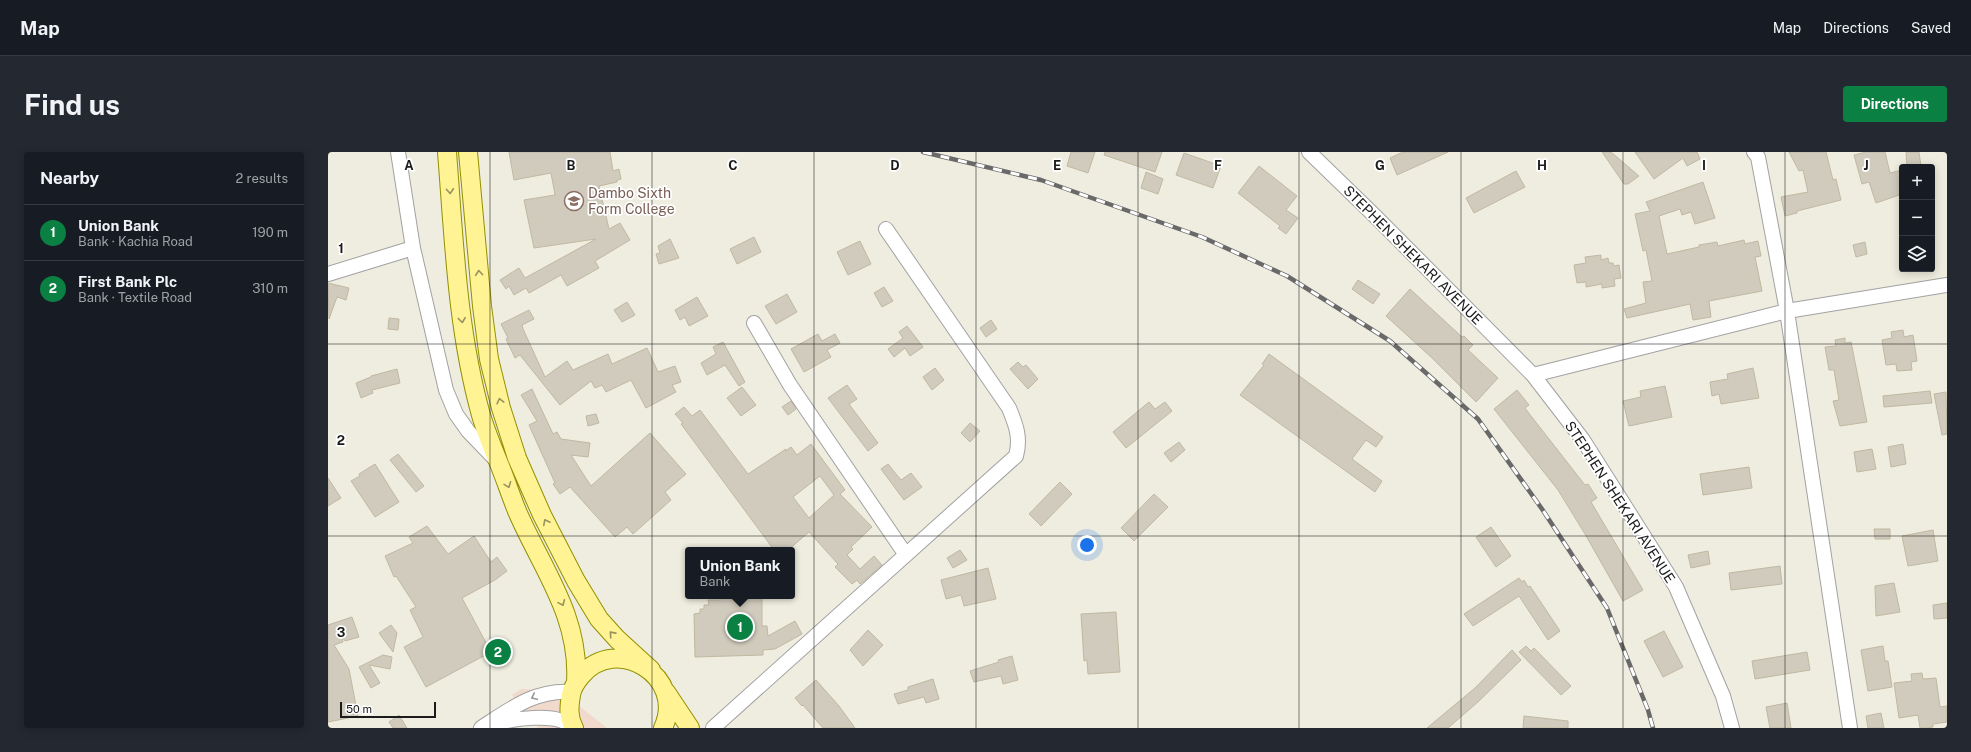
<!DOCTYPE html>
<meta charset="utf-8">
<style>
body{margin:0;font-family:"Public Sans",sans-serif;background:#242831;color:#f1f3f6}
.controls{position:absolute;right:12px;top:12px;display:grid;overflow:hidden;border-radius:4px;box-shadow:0 2px 10px #0003}
.controls button{width:36px;height:36px;display:grid;place-items:center;padding:0;border:0;border-bottom:1px solid #363941;background:#171b24;color:#f1f3f6;font:20px sans-serif}
.scale{position:absolute;left:12px;bottom:10px;width:96px;box-sizing:border-box;padding-left:4px;border:2px solid #1b1b1b;border-top:0;font-size:11px;line-height:14px;white-space:nowrap;color:#1b1b1b;-webkit-text-stroke:3px #fff;paint-order:stroke}
.you{position:absolute;left:759px;top:393px;width:14px;height:14px;margin:-10px;border:3px solid #fff;border-radius:50%;background:#1a73e8;box-shadow:0 0 0 6px #1a73e833}
.badge{display:grid;place-items:center;width:26px;height:26px;border-radius:50%;background:#0b8043;color:#fff;font-size:13px;font-weight:700}
.pin{position:absolute;translate:-50% -50%;border:2px solid #fff;box-shadow:0 1px 4px #0006}
.popup{position:absolute;left:357px;top:395px;width:110px;height:52px;box-sizing:border-box;display:grid;place-content:center;border-radius:4px;background:#171b24;filter:drop-shadow(0 1px 3px #0005);font-size:13px;white-space:nowrap;color:#9ea1a6}
.popup b{font-size:15px;color:#f1f3f6}
.popup::after{content:'';position:absolute;left:50%;top:100%;margin-left:-8px;border:8px solid transparent;border-top-color:#171b24}
.list{margin:0;padding:0;list-style:none}
h2{display:flex;justify-content:space-between;align-items:center;height:52px;margin:0;padding:0 16px;font-size:17px}
h2 small{font-size:13px;font-weight:400;color:#9ea1a6}
.list li{display:grid;grid-template-columns:26px 1fr auto;gap:12px;align-items:center;box-sizing:border-box;height:56px;padding:0 16px;border-top:1px solid #363941}
.list b{display:block;font-size:15px;white-space:nowrap}
.list p{margin:0;font-size:13px;white-space:nowrap;color:#9ea1a6}
.list em{font-size:13px;font-style:normal;color:#9ea1a6}
.icon{flex:none;width:22px;height:22px;fill:none;stroke:currentColor;stroke-width:2;stroke-linecap:round;stroke-linejoin:round}
.map{position:relative;flex:none;width:1619px;height:576px;overflow:hidden;border-radius:4px}
header{display:flex;align-items:center;gap:24px;box-sizing:border-box;height:56px;padding:0 20px;background:#171b24;border-bottom:1px solid #363941}
header strong{font-size:19px}
nav{display:flex;gap:22px;margin-inline-start:auto;font-size:14px}
.intro{display:flex;align-items:center;justify-content:space-between;box-sizing:border-box;height:96px;padding:0 24px}
h1{margin:0;font-size:28px}
.button{padding:10px 18px;border-radius:4px;background:#0b8043;color:#fff;font-size:14px;font-weight:700}
main{display:flex;gap:24px;padding:0 24px}
aside{flex:1;background:#171b24;border-radius:4px;box-shadow:0 2px 10px #0003}
.map>svg:first-child{display:block}
.commercial{fill:#f1d9cc}
.building{fill:#d0cbbc;stroke:#c0b8a1;fill-rule:evenodd}
.lines{fill:none;stroke-linecap:round;stroke-linejoin:round}
.minor-casing{stroke:#a2a2a2;stroke-width:16}
.major-casing{stroke:#929000;stroke-width:20}
.minor{stroke:#fff;stroke-width:14}
.major{stroke:#fff393;stroke-width:18}
.rail-casing{stroke:#696969;stroke-width:4.5}
.rail{stroke:#fff;stroke-width:3;stroke-dasharray:9;stroke-linecap:butt}
.oneway{stroke:#98925d}
.oneway2{stroke:#989898}
.grid{fill:none;stroke:#1b1b1b;stroke-width:1;stroke-opacity:0.55}
.labels{text-anchor:middle;stroke-width:3.5;stroke-linejoin:round;paint-order:stroke}
.education-label{font-size:14px;fill:#785e54;stroke:#fff;text-anchor:start}
.street-label{font-size:14px;fill:#1b1b1b;stroke:#fff}
.grid-label{font-size:13px;text-anchor:middle;font-weight:bold;fill:#1b1b1b;stroke:#fff;stroke-width:3.5;stroke-linejoin:round;paint-order:stroke}
</style>
<header>
<strong>Map</strong>
<nav><a>Map</a><a>Directions</a><a>Saved</a></nav>
</header>
<div class="intro"><h1>Find us</h1><a class="button">Directions</a></div>
<main>
<aside>
<h2>Nearby<small>2 results</small></h2>
<ul class="list">
<li><span class="badge">1</span><div><b>Union Bank</b><p>Bank · Kachia Road</p></div><em>190 m</em></li>
<li><span class="badge">2</span><div><b>First Bank Plc</b><p>Bank · Textile Road</p></div><em>310 m</em></li>
</ul>
</aside>
<div class="map">
<svg width="1619" height="576" viewBox="0 0 1619 576">
<rect width="100%" height="100%" fill="#eeeddf"/>
<path class="commercial" d="M 193,537 L 232,539 L 279,576 L 210,576 L 184,543 Z"/>
<path class="building" d="M 181,0 L 282,0 L 285,19 L 291,17 L 293,27 L 289,28 L 289,30 L 271,34 L 281,77 L 292,71 L 302,88 L 267,109 L 271,116 L 239,134 L 233,123 L 201,141 L 198,136 L 186,143 L 181,134 L 178,137 L 172,128 L 191,116 L 197,126 L 268,87 L 206,96 L 196,48 L 227,43 L 223,21 L 186,28 Z
M 743,0 L 767,0 L 760,21 L 739,14 Z
M 777,0 L 834,0 L 827,20 L 776,3 Z
M 1075,0 L 1120,0 L 1069,23 L 1062,6 Z
M 1274,0 L 1283,0 L 1311,24 L 1300,32 L 1296,32 Z
M 1307,0 L 1369,0 L 1372,7 L 1359,14 L 1355,6 L 1326,27 Z
M 1461,0 L 1498,0 L 1505,28 L 1508,27 L 1513,48 L 1469,59 L 1469,61 L 1457,64 L 1453,45 L 1480,40 L 1475,18 L 1471,19 Z
M 1538,0 L 1557,0 L 1562,21 L 1574,18 L 1574,42 L 1548,51 L 1541,30 L 1534,32 L 1526,3 Z
M 1578,0 L 1591,0 L 1593,15 L 1579,15 Z
M 856,1 L 893,14 L 885,36 L 848,23 Z
M 931,14 L 969,44 L 958,58 L 970,66 L 958,82 L 950,76 L 952,74 L 910,41 Z
M 1188,19 L 1197,35 L 1146,61 L 1138,46 Z
M 818,20 L 835,27 L 830,42 L 813,36 Z
M 1375,30 L 1387,66 L 1367,72 L 1363,60 L 1354,63 L 1352,57 L 1331,64 L 1339,102 L 1371,95 L 1371,93 L 1389,90 L 1390,94 L 1416,88 L 1417,92 L 1430,89 L 1433,104 L 1427,105 L 1434,139 L 1381,149 L 1383,165 L 1365,168 L 1362,152 L 1299,166 L 1296,157 L 1318,151 L 1315,130 L 1324,129 L 1318,98 L 1315,99 L 1307,62 L 1322,59 L 1318,50 Z
M 426,85 L 433,100 L 409,112 L 402,97 Z
M 342,87 L 351,106 L 331,112 L 328,102 L 332,101 L 330,94 Z
M 532,89 L 543,112 L 520,123 L 509,100 Z
M 1537,90 L 1539,102 L 1528,105 L 1525,93 Z
M 1273,103 L 1273,108 L 1280,106 L 1281,111 L 1285,111 L 1286,114 L 1291,113 L 1293,126 L 1286,127 L 1287,134 L 1274,136 L 1274,132 L 1258,135 L 1258,130 L 1249,131 L 1246,113 L 1258,111 L 1257,105 Z
M 1030,128 L 1052,142 L 1045,152 L 1024,137 Z
M 0,131 L 21,136 L 18,148 L 9,145 L 1,167 Z
M 556,135 L 565,149 L 554,155 L 546,141 Z
M 1082,137 L 1134,185 L 1136,184 L 1145,193 L 1140,198 L 1170,226 L 1148,250 L 1104,206 L 1058,164 Z
M 459,142 L 469,160 L 448,172 L 437,154 Z
M 369,145 L 380,164 L 361,174 L 357,165 L 352,168 L 347,158 Z
M 299,150 L 307,163 L 294,170 L 286,158 Z
M 201,158 L 206,167 L 194,173 L 195,177 L 217,225 L 239,209 L 245,218 L 280,202 L 284,212 L 319,196 L 330,220 L 347,214 L 353,230 L 344,233 L 348,240 L 318,256 L 303,228 L 278,240 L 274,233 L 267,236 L 263,229 L 232,253 L 192,203 L 187,206 L 178,187 L 180,186 L 173,172 Z
M 61,166 L 71,167 L 70,178 L 60,177 Z
M 663,168 L 669,177 L 658,185 L 652,176 Z
M 579,174 L 595,195 L 582,204 L 577,196 L 566,205 L 560,197 L 575,186 L 571,180 Z
M 1575,178 L 1576,185 L 1585,183 L 1589,209 L 1583,210 L 1584,218 L 1569,219 L 1568,212 L 1558,213 L 1554,188 L 1564,186 L 1563,180 Z
M 490,182 L 494,189 L 507,182 L 512,191 L 499,198 L 503,205 L 476,220 L 463,197 Z
M 1517,186 L 1517,191 L 1523,190 L 1539,270 L 1512,274 L 1505,249 L 1511,248 L 1506,218 L 1501,218 L 1497,195 L 1508,194 L 1507,188 Z
M 395,190 L 417,230 L 411,234 L 397,213 L 379,223 L 373,211 L 388,202 L 385,195 Z
M 941,202 L 1055,285 L 1048,295 L 1038,288 L 1024,307 L 1054,329 L 1047,340 L 912,243 L 936,213 L 934,212 Z
M 690,210 L 695,215 L 698,213 L 710,227 L 700,237 L 682,217 Z
M 607,216 L 616,228 L 604,238 L 595,225 Z
M 1425,216 L 1431,246 L 1393,252 L 1391,242 L 1384,244 L 1382,230 L 1400,227 L 1399,222 Z
M 69,217 L 72,231 L 44,238 L 45,241 L 33,246 L 28,231 L 43,225 L 43,224 Z
M 519,233 L 529,247 L 521,252 L 550,291 L 540,299 L 500,246 Z
M 1337,234 L 1344,265 L 1301,274 L 1295,249 L 1313,245 L 1312,239 Z
M 414,235 L 428,253 L 413,264 L 399,246 Z
M 204,237 L 225,282 L 229,280 L 233,287 L 262,291 L 260,305 L 243,303 L 263,334 L 322,281 L 358,322 L 337,340 L 343,348 L 305,382 L 299,375 L 287,385 L 242,335 L 232,342 L 225,332 L 227,331 L 201,273 L 209,269 L 193,243 Z
M 1189,238 L 1201,253 L 1197,256 L 1203,264 L 1257,333 L 1260,332 L 1269,346 L 1263,350 L 1315,438 L 1295,449 L 1257,382 L 1230,338 L 1166,257 Z
M 1602,239 L 1604,251 L 1556,255 L 1555,244 Z
M 1618,240 L 1619,282 L 1614,283 L 1606,242 Z
M 463,249 L 468,257 L 460,263 L 454,255 Z
M 821,250 L 827,257 L 837,250 L 844,259 L 798,296 L 785,280 Z
M 356,255 L 364,264 L 372,258 L 420,322 L 458,297 L 458,299 L 463,295 L 469,303 L 483,292 L 517,338 L 512,342 L 544,375 L 523,395 L 525,397 L 519,403 L 532,417 L 546,404 L 554,413 L 532,432 L 529,428 L 524,432 L 507,415 L 510,412 L 481,380 L 460,398 L 446,398 L 353,272 L 355,271 L 347,262 ZM 492,324 L 506,343 L 481,366 L 465,345 Z
M 268,262 L 271,271 L 260,274 L 258,264 Z
M 642,271 L 652,279 L 642,290 L 633,281 Z
M 851,290 L 857,298 L 843,310 L 836,301 Z
M 1575,292 L 1578,312 L 1563,315 L 1560,295 Z
M 1544,297 L 1548,317 L 1529,320 L 1526,300 Z
M 70,302 L 96,334 L 88,340 L 62,308 Z
M 47,312 L 71,350 L 47,365 L 23,329 L 32,324 L 31,322 Z
M 560,312 L 573,328 L 583,321 L 594,335 L 576,348 L 553,317 Z
M 1421,315 L 1424,336 L 1375,343 L 1372,322 Z
M 0,326 L 13,346 L 0,354 Z
M 732,330 L 744,342 L 713,374 L 701,362 Z
M 826,342 L 840,355 L 806,389 L 793,376 Z
M 99,374 L 120,402 L 146,384 L 163,410 L 169,405 L 179,419 L 167,428 L 134,446 L 163,500 L 98,535 L 76,495 L 95,485 L 82,458 L 88,455 L 68,424 L 66,425 L 57,404 L 85,391 L 81,385 Z
M 1163,375 L 1183,404 L 1168,415 L 1148,385 Z
M 1546,377 L 1562,377 L 1562,387 L 1547,387 Z
M 1605,378 L 1610,409 L 1580,414 L 1574,384 Z
M 632,398 L 639,408 L 625,416 L 619,406 Z
M 1380,399 L 1382,412 L 1363,416 L 1360,403 Z
M 1452,414 L 1454,432 L 1403,438 L 1401,421 Z
M 660,416 L 668,447 L 636,454 L 633,443 L 618,447 L 613,428 Z
M 1191,426 L 1194,430 L 1196,428 L 1200,435 L 1202,434 L 1232,479 L 1220,488 L 1191,444 L 1145,474 L 1136,462 Z
M 1566,431 L 1572,460 L 1548,464 L 1547,434 Z
M 392,444 L 434,444 L 434,474 L 439,474 L 440,484 L 467,469 L 474,482 L 447,497 L 435,498 L 435,503 L 367,505 L 366,462 L 372,461 L 372,457 L 376,457 L 376,453 L 381,453 L 380,448 L 392,448 Z
M 1619,451 L 1619,466 L 1606,467 L 1605,453 Z
M 788,460 L 792,520 L 760,522 L 759,508 L 756,509 L 753,462 Z
M 24,465 L 31,485 L 17,489 L 14,485 L 15,490 L 6,493 L 21,517 L 30,564 L 0,570 L 0,473 Z
M 63,473 L 69,481 L 65,500 L 51,481 Z
M 540,478 L 555,493 L 535,514 L 522,498 Z
M 1336,479 L 1355,515 L 1335,525 L 1316,489 Z
M 1198,494 L 1203,499 L 1206,496 L 1243,534 L 1233,543 L 1191,500 Z
M 1555,494 L 1557,509 L 1560,509 L 1564,535 L 1540,539 L 1533,498 Z
M 1184,498 L 1193,508 L 1151,549 L 1120,576 L 1099,576 L 1147,536 Z
M 1479,500 L 1482,518 L 1427,527 L 1424,509 Z
M 55,503 L 64,505 L 62,517 L 41,513 L 52,531 L 43,536 L 31,515 Z
M 684,504 L 690,528 L 675,532 L 673,524 L 646,530 L 642,519 L 671,510 L 670,508 Z
M 1594,521 L 1595,527 L 1608,526 L 1612,555 L 1619,554 L 1619,570 L 1605,572 L 1605,575 L 1599,576 L 1592,576 L 1590,563 L 1571,566 L 1566,531 L 1584,529 L 1583,522 Z
M 605,527 L 611,547 L 598,551 L 596,545 L 570,552 L 566,542 L 580,538 L 580,535 Z
M 488,528 L 511,554 L 527,576 L 495,576 L 475,553 L 474,554 L 467,546 Z
M 1459,551 L 1463,576 L 1442,576 L 1438,555 Z
M 1553,561 L 1556,576 L 1540,576 L 1538,564 Z
M 71,563 L 79,576 L 65,576 L 61,570 Z
M 1196,564 L 1240,569 L 1240,576 L 1195,576 Z"/>
<g class="lines">
<g class="minor-casing">
<path id="minor" d="M 70,0 L 85,96 L 118,238 L 128,262 L 140,279 L 166,306
M 981,0 L 1048,65 L 1205,223 L 1255,288 L 1348,435 L 1395,544 L 1404,576
M 1426,0 L 1430,5 L 1459,159 L 1522,576
M 0,122 L 85,96
M 426,171 L 462,233 L 578,403
M 1205,223 L 1459,159 L 1619,133
M 165,573 C 181,567 232,559 244,576
M 153,576 C 182,557 208,537 244,540
M 385,576 L 688,304 C 693,286 688,273 681,256 L 558,77"/>
</g>
<g class="major-casing">
<path id="major" d="M 119,0 C 126,88 129,177 153,263 C 158,280 165,297 172,314 C 178,329 183,344 189,359 C 214,417 252,464 248,530
M 140,0 L 154,154 L 161,207 L 173,256 L 189,306 L 214,363 L 248,429 L 271,467 L 289,487 L 323,518
M 338,540 L 362,576
M 246,576 C 240,565 241,555 243,543 C 244,536 248,530 253,524 C 288,481 359,525 335,576"/>
</g>
<use href="#minor" class="minor"/>
<use href="#major" class="major"/>
<g class="rail-casing">
<path id="rail" d="M 595,0 L 713,28 L 874,85 L 959,124 L 1062,189 L 1150,267 L 1214,357 L 1279,456 L 1320,558 L 1325,576"/>
</g>
<use href="#rail" class="rail"/>
</g>
<defs><path id="oneway-chevron" d="M-2-3.5L2.5 0L-2 3.5" fill="none" stroke-width="1.6" stroke-linecap="round" stroke-linejoin="round"/></defs>
<g class="oneway">
<use href="#oneway-chevron" transform="translate(122 39) rotate(86)"/>
<use href="#oneway-chevron" transform="translate(151 121) rotate(-95)"/>
<use href="#oneway-chevron" transform="translate(134 168) rotate(83)"/>
<use href="#oneway-chevron" transform="translate(172 249) rotate(-104)"/>
<use href="#oneway-chevron" transform="translate(180 333) rotate(69)"/>
<use href="#oneway-chevron" transform="translate(218 370) rotate(-117)"/>
<use href="#oneway-chevron" transform="translate(234 451) rotate(66)"/>
<use href="#oneway-chevron" transform="translate(284 482) rotate(-132)"/>
</g>
<use class="oneway2" href="#oneway-chevron" transform="translate(206 545) rotate(155)"/>
<path class="grid" d="M 162,0 L 162,576M 324,0 L 324,576M 486,0 L 486,576M 648,0 L 648,576M 810,0 L 810,576M 971,0 L 971,576M 1133,0 L 1133,576M 1295,0 L 1295,576M 1457,0 L 1457,576M 0,192 L 1619,192M 0,384 L 1619,384"/>
<defs>
<g id="school-ring" transform="scale(1)"><circle r="9.5" fill="#fff" stroke="#8d6e63" stroke-width="1.5"/><path d="M0-5L7-2L0 1L-7-2ZM-4 1L0 2.5L4 1V4Q0 6-4 4Z" fill="#8d6e63"/></g>
</defs>
<g fill-rule="evenodd">
<use href="#school-ring" x="246" y="49"/>
</g>
<g class="labels">
<g class="education-label">
<text x="260" y="46">Dambo Sixth<tspan x="260" dy="16">Form College</tspan></text>
</g>
<g class="street-label">
<text transform="translate(1085 103) rotate(45)" y="5">STEPHEN SHEKARI AVENUE</text>
<text transform="translate(1292 350) rotate(57)" y="5">STEPHEN SHEKARI AVENUE</text>
</g>
</g>
<g class="grid-label">
<text x="81" y="18">A</text>
<text x="243" y="18">B</text>
<text x="405" y="18">C</text>
<text x="567" y="18">D</text>
<text x="729" y="18">E</text>
<text x="890" y="18">F</text>
<text x="1052" y="18">G</text>
<text x="1214" y="18">H</text>
<text x="1376" y="18">I</text>
<text x="1538" y="18">J</text>
<text x="13" y="101">1</text>
<text x="13" y="293">2</text>
<text x="13" y="485">3</text>
</g>
</svg>
<div class="controls">
<button>+</button>
<button>−</button>
<button><svg class="icon" aria-label="layers" viewBox="0 0 24 24"><path d="M12 4l9 5-9 5-9-5zM3 14l9 5 9-5"/></svg></button>
</div>
<div class="scale">50 m</div>
<div class="you"></div>
<div class="pin badge" style="left:412px;top:475px">1</div>
<div class="popup"><b>Union Bank</b>Bank</div>
<div class="pin badge" style="left:170px;top:500px">2</div>
</div>
</main>
